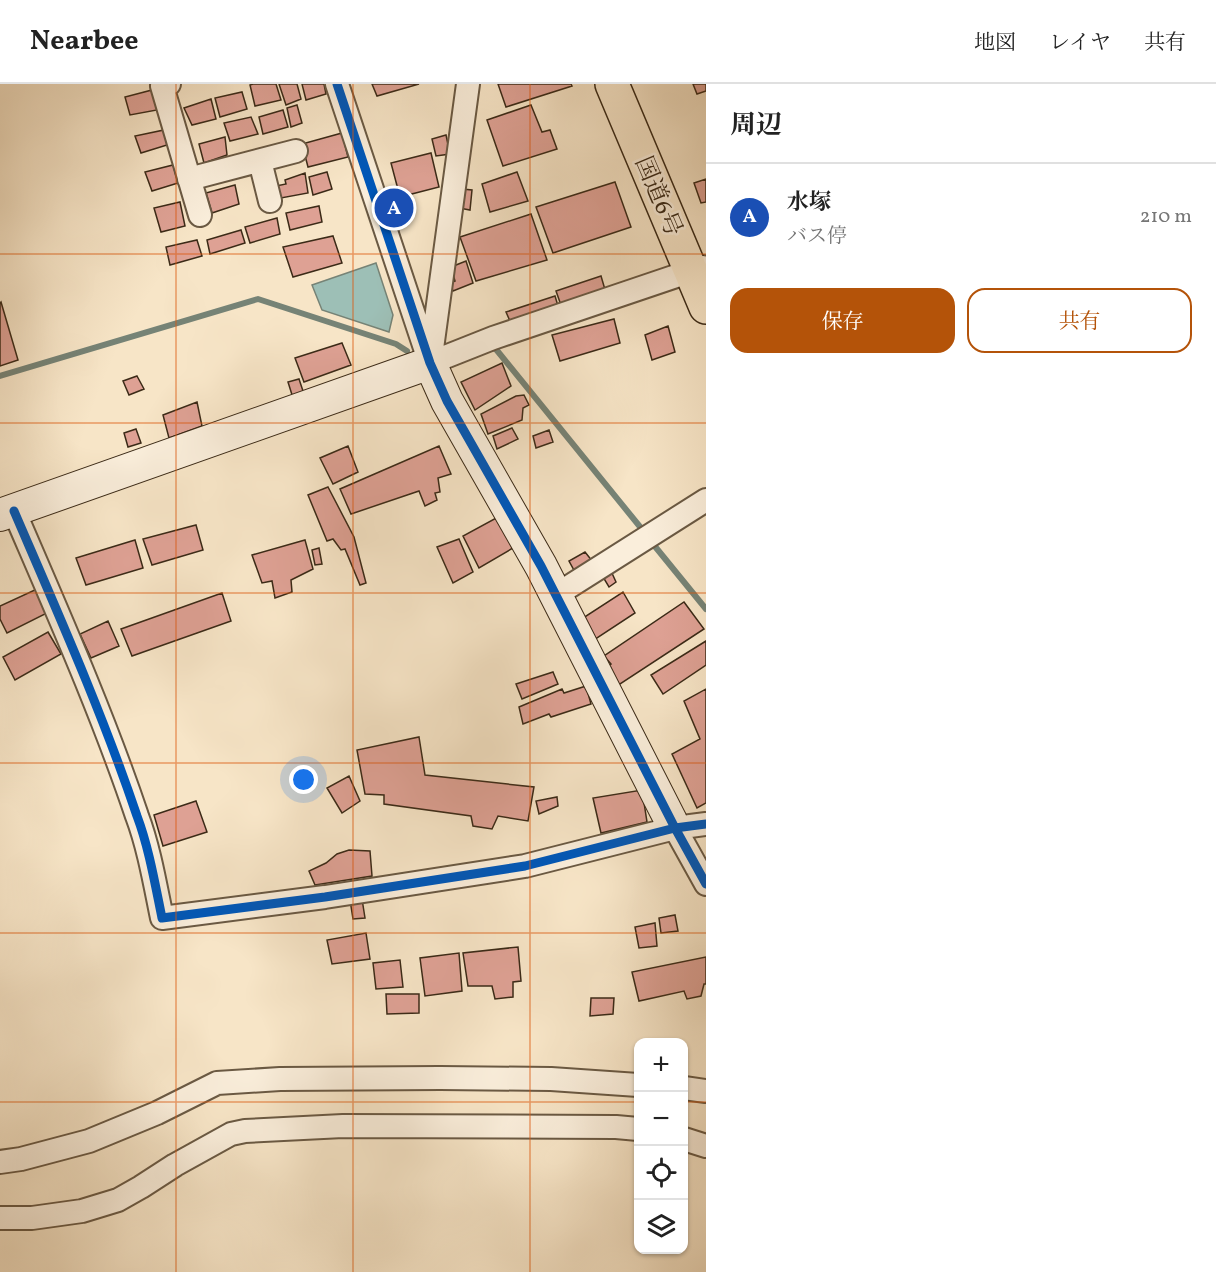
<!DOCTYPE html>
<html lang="ja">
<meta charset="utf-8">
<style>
body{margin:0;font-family:Vollkorn,"Noto Serif JP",serif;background:#f2f2f2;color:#222}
.controls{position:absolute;right:18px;bottom:18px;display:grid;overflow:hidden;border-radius:12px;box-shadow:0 2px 4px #0004}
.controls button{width:54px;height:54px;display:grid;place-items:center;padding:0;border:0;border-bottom:2px solid #e0e0e0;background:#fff;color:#222;font:30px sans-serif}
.you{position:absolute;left:304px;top:696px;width:21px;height:21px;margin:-15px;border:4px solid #fff;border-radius:50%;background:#1a73e8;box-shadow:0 0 0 9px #1a73e833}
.badge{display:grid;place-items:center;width:39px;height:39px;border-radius:50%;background:#b45309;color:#fff;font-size:20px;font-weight:700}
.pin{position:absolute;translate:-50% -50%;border:3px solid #fff;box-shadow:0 2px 6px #0006}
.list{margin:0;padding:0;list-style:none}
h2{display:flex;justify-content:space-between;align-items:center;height:78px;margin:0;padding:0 24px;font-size:26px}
h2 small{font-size:20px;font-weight:400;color:#767676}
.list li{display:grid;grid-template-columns:39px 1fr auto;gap:18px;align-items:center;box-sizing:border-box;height:108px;padding:0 24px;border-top:2px solid #e0e0e0}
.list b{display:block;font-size:22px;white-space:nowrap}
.list p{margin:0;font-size:20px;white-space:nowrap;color:#767676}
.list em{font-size:20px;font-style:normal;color:#767676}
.actions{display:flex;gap:12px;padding:18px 24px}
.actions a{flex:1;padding:14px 0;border:2px solid #b45309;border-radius:18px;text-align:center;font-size:21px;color:#b45309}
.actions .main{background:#b45309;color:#fff}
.icon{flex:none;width:33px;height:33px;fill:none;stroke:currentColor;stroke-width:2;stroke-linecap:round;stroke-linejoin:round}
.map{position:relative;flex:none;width:706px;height:1188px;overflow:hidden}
header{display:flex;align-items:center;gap:36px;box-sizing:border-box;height:84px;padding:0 30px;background:#fff;border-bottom:2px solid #e0e0e0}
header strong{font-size:28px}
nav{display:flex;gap:33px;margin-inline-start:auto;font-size:21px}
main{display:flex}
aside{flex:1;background:#fff}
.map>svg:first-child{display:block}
.water{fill:#9dbfb6;stroke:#768376;stroke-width:1.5}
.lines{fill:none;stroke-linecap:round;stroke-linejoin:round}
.stream{stroke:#768376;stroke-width:6}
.building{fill:#dea194;stroke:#3b2a17;stroke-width:1.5}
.street-casing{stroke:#6a5943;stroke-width:26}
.secondary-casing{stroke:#3b2a17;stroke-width:34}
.highway-casing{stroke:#3b2a17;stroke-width:36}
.street{stroke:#faeedb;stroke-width:22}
.secondary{stroke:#faeedb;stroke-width:32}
.highway{stroke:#f7e5c7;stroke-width:33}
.cycleway-casing{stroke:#faeedb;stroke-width:13}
.cycleway{stroke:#0057b8;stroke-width:9}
.grid{fill:none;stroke:#df570d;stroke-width:1.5;stroke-opacity:0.55}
.labels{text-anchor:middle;stroke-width:5;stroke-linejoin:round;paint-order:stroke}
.street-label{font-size:24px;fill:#3b2a17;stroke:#faeedb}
</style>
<header>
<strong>Nearbee</strong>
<nav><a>地図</a><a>レイヤ</a><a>共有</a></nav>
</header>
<main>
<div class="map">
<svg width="706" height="1188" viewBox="0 0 706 1188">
<rect width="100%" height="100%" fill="#f7e5c7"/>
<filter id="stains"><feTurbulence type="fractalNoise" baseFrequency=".00333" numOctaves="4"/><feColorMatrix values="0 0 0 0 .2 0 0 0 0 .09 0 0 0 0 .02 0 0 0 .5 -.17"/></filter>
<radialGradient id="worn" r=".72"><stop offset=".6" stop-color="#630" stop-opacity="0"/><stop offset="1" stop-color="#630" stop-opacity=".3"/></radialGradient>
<path class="water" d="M 376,179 L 393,231 L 389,248 L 322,226 L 312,201 Z"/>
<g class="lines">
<path class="stream" d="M 490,265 L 495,264 L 641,444
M 0,292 L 258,215 L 396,260 L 407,267
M 653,460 L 706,525"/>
</g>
<path class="building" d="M 253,0 L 276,0 L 281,16 L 255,22 L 250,1 Z
M 279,0 L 297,0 L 301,15 L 286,21 Z
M 302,0 L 324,0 L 326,10 L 306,16 Z
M 372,0 L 419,0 L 377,12 Z
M 498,0 L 571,0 L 572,2 L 506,23 Z
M 693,0 L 706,0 L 706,7 L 697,10 Z
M 152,6 L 157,26 L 130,31 L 125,13 Z
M 242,8 L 247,25 L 220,33 L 215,14 Z
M 211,15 L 216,35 L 192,41 L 184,24 Z
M 297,21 L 302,39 L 291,43 L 287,24 Z
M 531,21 L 542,48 L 550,46 L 557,65 L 503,82 L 487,36 Z
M 283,26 L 288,43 L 263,50 L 259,33 Z
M 251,33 L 258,50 L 230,57 L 224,39 Z
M 164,46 L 167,61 L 141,69 L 135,52 Z
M 342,49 L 348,73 L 308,83 L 302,60 Z
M 446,51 L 450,70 L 436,72 L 432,55 Z
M 225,53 L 227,71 L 204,79 L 199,60 Z
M 431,69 L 439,103 L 400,113 L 391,79 Z
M 173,81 L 178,99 L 152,107 L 145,88 Z
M 327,88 L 332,105 L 313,111 L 309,93 Z
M 517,88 L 528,117 L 490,128 L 482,100 Z
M 305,89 L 308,109 L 281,114 L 276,102 L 286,100 L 285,96 Z
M 706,95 L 706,118 L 701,119 L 694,99 Z
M 615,98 L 631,143 L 553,169 L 536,123 Z
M 235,101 L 239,120 L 212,129 L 206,109 Z
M 462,105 L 472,106 L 470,126 L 459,124 Z
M 180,118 L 185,142 L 161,148 L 154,124 Z
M 319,122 L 322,138 L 290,146 L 286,129 Z
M 531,130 L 547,176 L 476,197 L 460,153 Z
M 277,134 L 280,150 L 250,159 L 245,143 Z
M 241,146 L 245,159 L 210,170 L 207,156 Z
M 333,152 L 342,179 L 293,193 L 283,163 Z
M 197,156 L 202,172 L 170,181 L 166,163 Z
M 466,177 L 473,199 L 453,207 L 450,199 L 455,197 L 451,183 Z
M 601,192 L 606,209 L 562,224 L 556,207 Z
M 555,212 L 558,222 L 510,237 L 506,228 Z
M 1,218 L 18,276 L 0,282 L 0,219 Z
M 614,235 L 620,259 L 560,277 L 552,251 Z
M 668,242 L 675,268 L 652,276 L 645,251 Z
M 342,259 L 351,281 L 304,298 L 295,274 Z
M 502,279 L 511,302 L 475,326 L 461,298 Z
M 137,292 L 144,305 L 129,311 L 123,297 Z
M 299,295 L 304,310 L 293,314 L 288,298 Z
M 524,311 L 529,321 L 523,324 L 522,336 L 488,350 L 481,330 L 516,312 Z
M 197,318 L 202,342 L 169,354 L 163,331 Z
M 512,344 L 518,355 L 497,365 L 493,352 Z
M 136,345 L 141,359 L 128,363 L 124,349 Z
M 549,346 L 553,358 L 536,364 L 533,352 Z
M 348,362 L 358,388 L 333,400 L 320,374 Z
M 439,362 L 451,390 L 438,394 L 440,408 L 435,409 L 437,416 L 425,422 L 419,407 L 351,430 L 340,405 Z
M 328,403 L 354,453 L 366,499 L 360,501 L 345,465 L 341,466 L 333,455 L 327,457 L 308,411 Z
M 498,433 L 513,464 L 479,484 L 463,452 Z
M 196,441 L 203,466 L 152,481 L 143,455 Z
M 459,455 L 473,488 L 453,499 L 437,463 Z
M 135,456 L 143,484 L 86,501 L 76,474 Z
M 305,456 L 313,485 L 291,496 L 292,508 L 275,514 L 272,497 L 262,499 L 252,471 Z
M 319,464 L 322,480 L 315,481 L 312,466 Z
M 585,468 L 593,478 L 575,488 L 569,477 Z
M 611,487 L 616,498 L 609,503 L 603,493 Z
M 37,505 L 49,528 L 7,549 L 0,535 L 0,522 Z
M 623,508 L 635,529 L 594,556 L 583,534 Z
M 222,509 L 231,537 L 132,572 L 121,545 Z
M 684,518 L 704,545 L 617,602 L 605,583 L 611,580 L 604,572 Z
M 108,537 L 119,562 L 91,574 L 80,550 Z
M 48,548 L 61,570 L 15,596 L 3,573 Z
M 706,557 L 706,581 L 663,610 L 651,591 Z
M 553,588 L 558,600 L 522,615 L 516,600 Z
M 586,602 L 591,620 L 551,633 L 549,630 L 523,640 L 519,623 L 562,605 L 564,609 Z
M 706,605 L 706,719 L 697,724 L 672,670 L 700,655 L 684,617 Z
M 419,653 L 425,691 L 534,703 L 528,737 L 498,732 L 492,745 L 473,742 L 471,732 L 384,720 L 384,711 L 365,710 L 357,666 Z
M 349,692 L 360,717 L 342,729 L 327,704 Z
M 642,706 L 647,738 L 601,749 L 593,714 Z
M 557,713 L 558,722 L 539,730 L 536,717 Z
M 196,717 L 207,748 L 163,762 L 154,731 Z
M 349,766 L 370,767 L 372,792 L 315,801 L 309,787 L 326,779 L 337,770 Z
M 362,815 L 365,834 L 353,835 L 350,816 Z
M 675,831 L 678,847 L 661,849 L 659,834 Z
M 655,839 L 657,862 L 639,864 L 635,843 Z
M 366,849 L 370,875 L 332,880 L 327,856 Z
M 518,863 L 521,897 L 513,898 L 513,913 L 495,915 L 492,902 L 468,902 L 463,869 Z
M 459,869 L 462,907 L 425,912 L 420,874 Z
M 706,873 L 706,900 L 704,900 L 701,912 L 687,915 L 684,907 L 639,917 L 632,888 Z
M 400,876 L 403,903 L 376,905 L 373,879 Z
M 386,910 L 419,910 L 419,929 L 387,930 Z
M 591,914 L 614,914 L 613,930 L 590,932 Z"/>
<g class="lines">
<g class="street-casing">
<path id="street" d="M 169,0 L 162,2 L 200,131
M 337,0 L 430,279
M 260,77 L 270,117
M 189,95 L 296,67
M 431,272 L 468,0
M 430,279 L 493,254 L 703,183
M 14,427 C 57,527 102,628 137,732 C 149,764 155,800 162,834 L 325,813 L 525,782 L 675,744 L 706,740
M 556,511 L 706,416
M 671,737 L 706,800
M 684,1004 L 706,1007
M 684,1055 L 706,1062
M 0,1078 L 21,1075 L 89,1057 L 157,1029 L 217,999 L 280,995 L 440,994 L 551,995 L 638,1001
M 0,1134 L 32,1134 L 82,1127 L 118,1116 L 141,1103 L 175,1081 L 231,1050 L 245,1047 L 343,1042 L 616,1043 L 638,1045"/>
</g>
<g class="secondary-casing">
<path id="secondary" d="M 0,431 L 430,279 L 447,317 L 541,482 L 671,737"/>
</g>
<g class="highway-casing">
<path id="highway" d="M 612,0 L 706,223"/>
</g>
<use href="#street" class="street"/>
<use href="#secondary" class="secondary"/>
<use href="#highway" class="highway"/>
<g class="cycleway-casing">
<path id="cycleway" d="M 337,0 L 430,279 L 447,317 L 541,482 L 675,744 L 706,800
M 14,427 C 57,527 102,628 137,732 C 149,764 155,800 162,834 L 325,813 L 525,782 L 675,744 L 706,740"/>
</g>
<use href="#cycleway" class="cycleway"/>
</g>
<path class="grid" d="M 176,0 L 176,1188M 353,0 L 353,1188M 530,0 L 530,1188M 0,170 L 706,170M 0,339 L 706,339M 0,509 L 706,509M 0,679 L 706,679M 0,849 L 706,849M 0,1018 L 638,1018M 684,1018 L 706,1018"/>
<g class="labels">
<g class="street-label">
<text transform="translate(659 112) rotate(67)" y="8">国道6号</text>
</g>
</g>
<rect width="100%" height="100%" filter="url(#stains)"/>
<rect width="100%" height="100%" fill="url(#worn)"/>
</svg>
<div class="controls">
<button>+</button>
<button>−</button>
<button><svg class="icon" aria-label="locate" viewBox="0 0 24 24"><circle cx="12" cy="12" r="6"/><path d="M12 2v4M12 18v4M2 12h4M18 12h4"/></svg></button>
<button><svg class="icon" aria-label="layers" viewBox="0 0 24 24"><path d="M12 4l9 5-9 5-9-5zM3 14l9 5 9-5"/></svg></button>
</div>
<div class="you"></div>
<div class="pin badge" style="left:394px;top:124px;background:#1a4fb4">A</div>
</div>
<aside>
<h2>周辺<small></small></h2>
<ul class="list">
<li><span class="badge" style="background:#1a4fb4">A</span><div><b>水塚</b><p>バス停</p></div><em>210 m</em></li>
</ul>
<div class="actions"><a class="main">保存</a><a>共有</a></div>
</aside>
</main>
